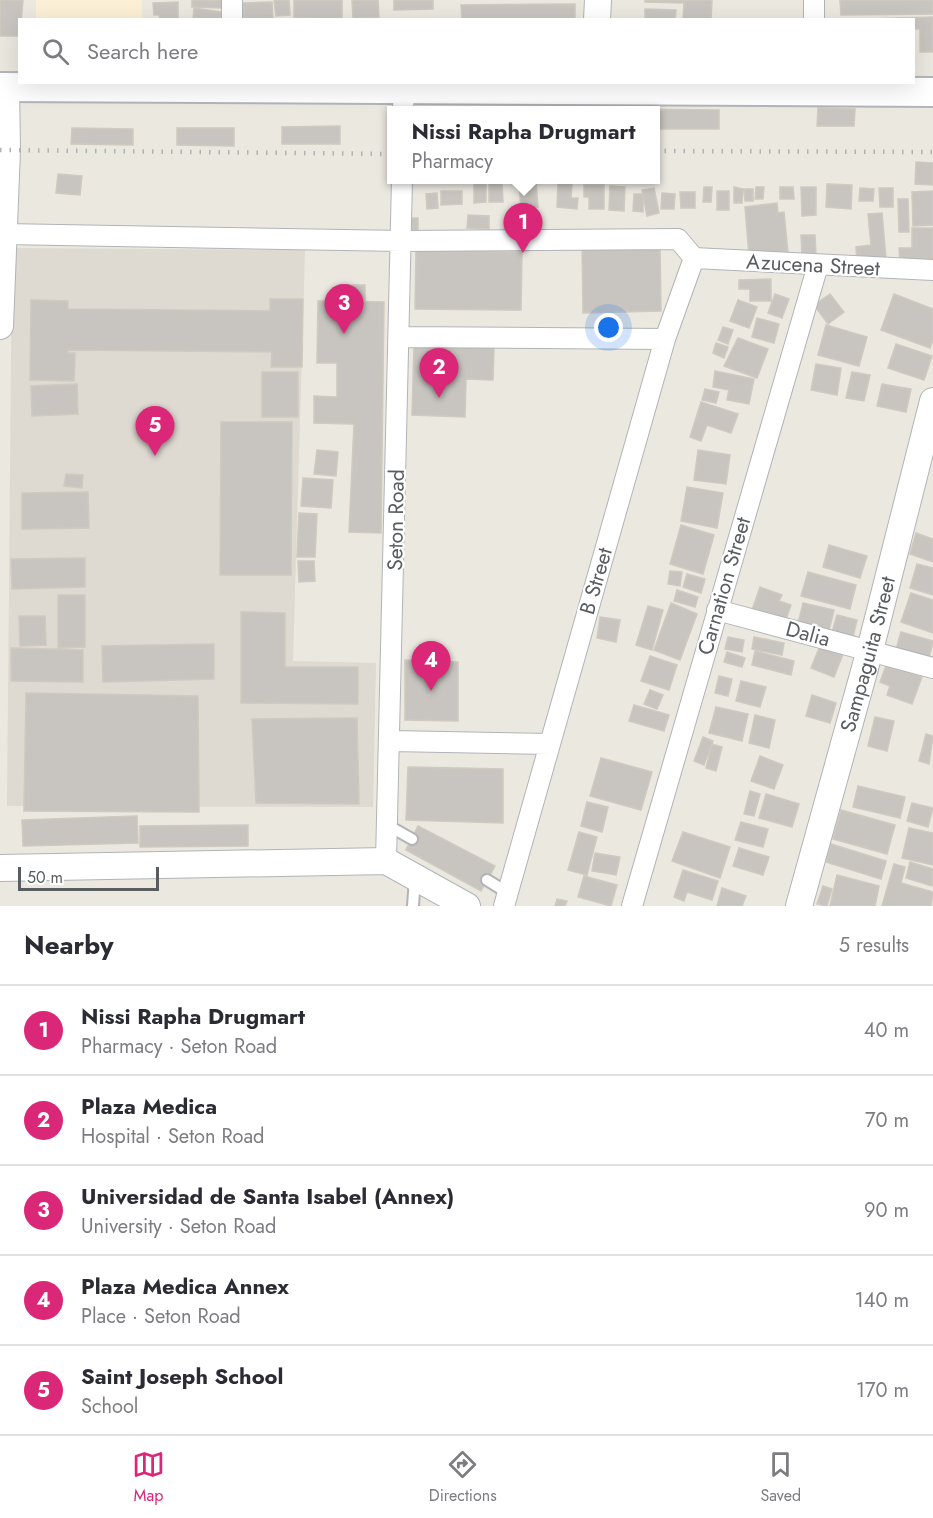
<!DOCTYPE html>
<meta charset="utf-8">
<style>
body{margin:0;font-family:Jost,sans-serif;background:#f2f2f3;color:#2b2b33}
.scale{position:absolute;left:18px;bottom:15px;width:141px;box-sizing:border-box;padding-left:6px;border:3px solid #595d60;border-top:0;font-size:16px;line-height:21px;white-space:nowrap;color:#595d60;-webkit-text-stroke:4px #fff;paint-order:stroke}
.you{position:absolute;left:609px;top:328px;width:21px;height:21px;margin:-15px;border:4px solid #fff;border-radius:50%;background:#1a73e8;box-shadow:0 0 0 9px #1a73e833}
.badge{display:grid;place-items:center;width:39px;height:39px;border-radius:50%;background:#db2777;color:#fff;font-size:20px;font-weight:700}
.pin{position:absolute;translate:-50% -50px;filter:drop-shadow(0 2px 3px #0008)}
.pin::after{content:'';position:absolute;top:32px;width:21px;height:18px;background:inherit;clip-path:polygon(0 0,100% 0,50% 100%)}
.popup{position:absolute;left:387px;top:106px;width:273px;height:78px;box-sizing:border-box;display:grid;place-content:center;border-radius:0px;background:#fff;filter:drop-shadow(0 2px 4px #0005);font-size:20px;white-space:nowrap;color:#7c7c81}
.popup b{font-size:22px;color:#2b2b33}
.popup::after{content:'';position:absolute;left:50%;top:100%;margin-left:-12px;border:12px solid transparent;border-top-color:#fff}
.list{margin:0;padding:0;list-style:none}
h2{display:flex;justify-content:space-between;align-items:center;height:78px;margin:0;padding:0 24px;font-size:26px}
h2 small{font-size:20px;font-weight:400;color:#7c7c81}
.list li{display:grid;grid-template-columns:39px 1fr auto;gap:18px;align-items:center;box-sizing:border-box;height:90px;padding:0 24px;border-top:2px solid #e1e1e2}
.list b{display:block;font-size:22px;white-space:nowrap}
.list p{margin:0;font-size:20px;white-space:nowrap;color:#7c7c81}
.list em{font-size:20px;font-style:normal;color:#7c7c81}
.icon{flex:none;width:33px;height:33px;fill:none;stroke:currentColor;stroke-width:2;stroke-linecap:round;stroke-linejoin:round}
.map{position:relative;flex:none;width:933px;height:906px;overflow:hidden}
.search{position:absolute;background:#fff;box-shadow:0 6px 24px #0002;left:18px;right:18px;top:18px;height:66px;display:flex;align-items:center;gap:15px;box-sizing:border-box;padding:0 21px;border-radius:0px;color:#7c7c81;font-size:22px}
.sheet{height:528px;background:#fff}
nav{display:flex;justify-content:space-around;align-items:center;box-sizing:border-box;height:84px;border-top:2px solid #e1e1e2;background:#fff;font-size:16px;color:#7c7c81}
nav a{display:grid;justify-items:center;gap:3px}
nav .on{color:#db2777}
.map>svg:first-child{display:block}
.commercial{fill:#fbefd5}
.education{fill:#ded9d1}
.building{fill:#c8c5c0;stroke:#cfc9bf;stroke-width:1.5}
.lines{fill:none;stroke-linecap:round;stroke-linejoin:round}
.service-casing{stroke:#b1b4b7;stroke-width:14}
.minor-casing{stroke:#b1b4b7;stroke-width:22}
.tertiary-casing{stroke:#b1b4b7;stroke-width:28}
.secondary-casing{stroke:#b2b6ba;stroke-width:32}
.service{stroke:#fff;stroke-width:10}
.minor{stroke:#fff;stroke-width:20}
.tertiary{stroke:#fff;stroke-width:26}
.secondary{stroke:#fff;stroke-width:28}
.rail{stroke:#b1b2b2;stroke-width:4.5;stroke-dasharray:1.5 8;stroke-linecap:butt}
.labels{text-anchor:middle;stroke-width:4.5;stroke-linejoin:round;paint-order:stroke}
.street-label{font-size:21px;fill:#595d60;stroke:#fff}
</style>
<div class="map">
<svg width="933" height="906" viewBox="0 0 933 906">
<rect width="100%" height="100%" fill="#ebe8e0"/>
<path class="commercial" d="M 36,0 L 142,0 L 142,19 L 36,19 Z"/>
<path class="education" d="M 12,248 L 305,250 L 293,661 L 376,663 L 373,807 L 7,806 Z"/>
<path class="building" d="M 0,0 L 23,0 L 20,36 L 0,36 Z
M 192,0 L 224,0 L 224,8 L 192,7 Z
M 274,0 L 289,0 L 290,15 L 276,16 Z
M 294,0 L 342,0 L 342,20 L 294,17 Z
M 352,0 L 378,0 L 379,17 L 353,18 Z
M 394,0 L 433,0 L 433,9 L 394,10 Z
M 645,0 L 712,0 L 711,20 L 683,20 L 684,3 L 645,2 Z
M 840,0 L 933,0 L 933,14 L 841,15 Z
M 178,2 L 178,20 L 160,20 L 159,15 L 154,15 L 153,3 Z
M 272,2 L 273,20 L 243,20 L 243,3 Z
M 575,4 L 575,20 L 462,20 L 461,5 Z
M 194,8 L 227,13 L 227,20 L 193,20 Z
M 645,9 L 676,10 L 675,20 L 645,20 Z
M 933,17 L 933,52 L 920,52 L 920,29 L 914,29 L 914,20 L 837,20 Z
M 818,108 L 855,109 L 854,126 L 817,126 Z
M 628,109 L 719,110 L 719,129 L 655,129 L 655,110 Z
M 340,126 L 340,144 L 282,144 L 282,127 Z
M 72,128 L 133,129 L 133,145 L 71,144 Z
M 177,128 L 234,128 L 234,146 L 177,145 Z
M 916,162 L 933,163 L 933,185 L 915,184 Z
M 58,174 L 82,176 L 80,195 L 56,193 Z
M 489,182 L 502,182 L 503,202 L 489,202 Z
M 536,182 L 538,207 L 521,208 L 519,183 Z
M 558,183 L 572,184 L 571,198 L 578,198 L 577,209 L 557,207 Z
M 474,184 L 486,184 L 486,202 L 474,203 Z
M 827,184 L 852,185 L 851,209 L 826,207 Z
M 584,185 L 604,185 L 604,209 L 589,209 L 589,197 L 584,197 Z
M 610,186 L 625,187 L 624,211 L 609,210 Z
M 704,187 L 712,187 L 711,202 L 703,202 Z
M 734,187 L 743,189 L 742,203 L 734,203 Z
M 756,187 L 764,187 L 763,199 L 755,199 Z
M 780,187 L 793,187 L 794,199 L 780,199 Z
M 801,187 L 816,187 L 816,215 L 802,216 Z
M 654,188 L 659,213 L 647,216 L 642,190 Z
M 860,188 L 874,189 L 873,201 L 859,201 Z
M 879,188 L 893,188 L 893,207 L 880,207 Z
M 744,189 L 753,189 L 753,201 L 745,201 Z
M 441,191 L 462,191 L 462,204 L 441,205 Z
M 717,191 L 729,191 L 729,210 L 717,210 Z
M 933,191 L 933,225 L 913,226 L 912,192 Z
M 680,192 L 695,192 L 695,208 L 681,208 Z
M 437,193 L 438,208 L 427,209 L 426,194 Z
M 662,193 L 675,194 L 674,209 L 661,209 Z
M 634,194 L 643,194 L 643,212 L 633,211 Z
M 898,199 L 908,199 L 909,232 L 899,232 Z
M 777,203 L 778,213 L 784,212 L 788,253 L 749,256 L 745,207 Z
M 882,213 L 886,258 L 857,261 L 856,247 L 871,245 L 868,214 Z
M 468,215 L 489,216 L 489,229 L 467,228 Z
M 409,218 L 418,218 L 418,231 L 409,231 Z
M 912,228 L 933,228 L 933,264 L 900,265 L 899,248 L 912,248 Z
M 801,235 L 815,235 L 816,255 L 802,256 Z
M 660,245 L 661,311 L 583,313 L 582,246 Z
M 416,251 L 522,252 L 521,310 L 415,309 Z
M 771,279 L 771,301 L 750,301 L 750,289 L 739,289 L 739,280 Z
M 343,285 L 365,285 L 365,302 L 343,301 Z
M 775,294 L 789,299 L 782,318 L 768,313 Z
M 830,294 L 844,312 L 828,324 L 814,305 Z
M 894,294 L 933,309 L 933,340 L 930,348 L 881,330 Z
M 270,299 L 303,299 L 302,367 L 271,367 L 272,352 L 68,350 L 68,353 L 75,353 L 74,381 L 30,380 L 31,300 L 68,301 L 68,309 L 270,311 Z
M 738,300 L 757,307 L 749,328 L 730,321 Z
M 318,301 L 384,302 L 381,533 L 349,532 L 354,424 L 314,423 L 314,396 L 337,397 L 337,363 L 317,363 Z
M 757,318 L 779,324 L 774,343 L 752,337 Z
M 826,325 L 867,337 L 859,366 L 818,355 Z
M 723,327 L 733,330 L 728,344 L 718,340 Z
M 738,338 L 768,349 L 757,378 L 724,366 Z
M 716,343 L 728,347 L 724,358 L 713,353 Z
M 896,344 L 932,356 L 924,380 L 888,368 Z
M 414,346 L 494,347 L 493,380 L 466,379 L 465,417 L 412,415 Z
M 816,364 L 841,368 L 837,395 L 811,390 Z
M 715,371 L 754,379 L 749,404 L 727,400 L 729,390 L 713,387 Z
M 262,372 L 298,372 L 298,417 L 262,417 Z
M 852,372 L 870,375 L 864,401 L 846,398 Z
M 77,384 L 78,414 L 32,416 L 31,386 Z
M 882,384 L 911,389 L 906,412 L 877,406 Z
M 705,389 L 719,392 L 716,403 L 702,400 Z
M 701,402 L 738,414 L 731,433 L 707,425 L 701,441 L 690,437 Z
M 221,422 L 292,422 L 291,575 L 220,575 Z
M 317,450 L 338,452 L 336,476 L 314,474 Z
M 698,450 L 730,455 L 726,484 L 694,480 Z
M 66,474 L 83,475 L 82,488 L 64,486 Z
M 303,478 L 333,480 L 331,508 L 301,506 Z
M 687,487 L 723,493 L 717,528 L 681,521 Z
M 88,492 L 89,528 L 22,529 L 22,493 Z
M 299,513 L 317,514 L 315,557 L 297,557 Z
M 681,525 L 714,535 L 703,574 L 670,564 Z
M 916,533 L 933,539 L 933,562 L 910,554 Z
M 829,545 L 867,556 L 860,578 L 823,567 Z
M 85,558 L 85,587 L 12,589 L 11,559 Z
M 298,561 L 314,561 L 315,581 L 299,582 Z
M 917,564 L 933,568 L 933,595 L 910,588 Z
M 670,571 L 682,572 L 680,586 L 668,584 Z
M 808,572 L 856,585 L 850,609 L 801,596 Z
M 687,574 L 705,579 L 701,593 L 683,587 Z
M 760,587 L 782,595 L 779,601 L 791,605 L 784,625 L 751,613 Z
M 677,590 L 698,597 L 695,607 L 674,601 Z
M 911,593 L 933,600 L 933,633 L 901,622 Z
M 58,595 L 85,595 L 85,647 L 58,648 Z
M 671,603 L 697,614 L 680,660 L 654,650 Z
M 803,603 L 834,610 L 828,635 L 797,628 Z
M 648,606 L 663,610 L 652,650 L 636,645 Z
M 241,612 L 285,613 L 285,667 L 358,667 L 358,704 L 241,703 Z
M 837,615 L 857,620 L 852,641 L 831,636 Z
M 19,616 L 45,616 L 46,645 L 20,646 Z
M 600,617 L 620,620 L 616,642 L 597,638 Z
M 901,632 L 933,641 L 928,663 L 895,653 Z
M 728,637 L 744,640 L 742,652 L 725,649 Z
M 754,637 L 784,643 L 782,655 L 752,649 Z
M 822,641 L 845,649 L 834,677 L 811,668 Z
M 214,644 L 214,679 L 103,682 L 102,646 Z
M 11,648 L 83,650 L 83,682 L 11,681 Z
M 755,651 L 794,661 L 791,675 L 752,665 Z
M 727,652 L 745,658 L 742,667 L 724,662 Z
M 650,656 L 677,665 L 669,690 L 641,681 Z
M 405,660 L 458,662 L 458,721 L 405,720 Z
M 887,663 L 922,677 L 912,704 L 887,695 L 890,686 L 880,682 Z
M 719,676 L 732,679 L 728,696 L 715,693 Z
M 741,681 L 766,687 L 760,707 L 736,701 Z
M 650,690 L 663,695 L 657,709 L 644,704 Z
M 26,693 L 198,696 L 199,812 L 24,811 Z
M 812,695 L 836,703 L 830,723 L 806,716 Z
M 634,705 L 669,715 L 664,731 L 629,721 Z
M 716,707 L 748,714 L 742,741 L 709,733 Z
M 755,715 L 775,720 L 769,748 L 749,743 Z
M 875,717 L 894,721 L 887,751 L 868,746 Z
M 350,718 L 357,718 L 359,804 L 256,803 L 252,719 Z
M 926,734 L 933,736 L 929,764 L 919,761 Z
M 703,737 L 713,741 L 704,765 L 694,761 Z
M 712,744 L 722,747 L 716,771 L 706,768 Z
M 760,756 L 783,765 L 774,789 L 751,781 Z
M 601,758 L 652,772 L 641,810 L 590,796 Z
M 408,767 L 503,769 L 503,823 L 406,820 Z
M 858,786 L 905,797 L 900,818 L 853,807 Z
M 750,791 L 760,794 L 754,816 L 744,814 Z
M 766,794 L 799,804 L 792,827 L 759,818 Z
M 587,802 L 608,807 L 602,832 L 581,826 Z
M 912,803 L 933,808 L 928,827 L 907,821 Z
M 841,810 L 895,825 L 887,854 L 833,839 Z
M 137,816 L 138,843 L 23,846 L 22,820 Z
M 741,822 L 768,829 L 763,847 L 735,840 Z
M 248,825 L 248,846 L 140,847 L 140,826 Z
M 418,826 L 495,866 L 481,891 L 406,850 Z
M 909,828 L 933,833 L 933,865 L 902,858 Z
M 579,832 L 597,837 L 587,875 L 568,870 Z
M 683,832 L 730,847 L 720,878 L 672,861 Z
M 831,844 L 886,861 L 881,879 L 826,862 Z
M 739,848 L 769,857 L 763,875 L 733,866 Z
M 595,853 L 620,857 L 616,875 L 592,871 Z
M 910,862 L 933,869 L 932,886 L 906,878 Z
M 894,864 L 905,867 L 901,883 L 933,892 L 931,906 L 882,906 Z
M 683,870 L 718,881 L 712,900 L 687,892 L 684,901 L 674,897 Z
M 837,875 L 879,886 L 875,906 L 830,906 Z
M 584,876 L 617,885 L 611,906 L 578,897 Z
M 823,886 L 832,889 L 827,906 L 817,904 Z
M 722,888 L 746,896 L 742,906 L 717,906 Z
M 557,899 L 567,901 L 565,906 L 555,906 Z"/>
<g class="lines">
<g class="service-casing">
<path id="service" d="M 387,825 L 412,839
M 487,880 L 508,893
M 413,906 L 415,878"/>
</g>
<g class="minor-casing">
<path id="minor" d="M 232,0 L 232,20
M 814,0 L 814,20
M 403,110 L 404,90
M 3,234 L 402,241 L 678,239 L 694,258
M 694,258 L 933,270
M 400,337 L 665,339
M 717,610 L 933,668
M 391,741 L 550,744
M 386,861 L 402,180
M 504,906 L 665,339 L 694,258
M 632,906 L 818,265"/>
</g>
<g class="tertiary-casing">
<g id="tertiary">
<path d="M 597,20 L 598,0"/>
<path d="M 0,326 L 7,150 L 6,87"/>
<path d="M 0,868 L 386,861 L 467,906"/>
<path id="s1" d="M 799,906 L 870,650 L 933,401"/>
</g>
</g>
<g class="secondary-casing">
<path id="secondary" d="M 0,87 L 933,92"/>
</g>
<use href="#service" class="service"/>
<use href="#minor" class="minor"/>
<use href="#tertiary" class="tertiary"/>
<use href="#secondary" class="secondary"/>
<path class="rail" d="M 0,150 L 391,154
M 655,151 L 933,152"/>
</g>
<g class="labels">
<g class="street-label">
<text transform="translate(813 265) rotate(3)" y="7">Azucena Street</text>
<text transform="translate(396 520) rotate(-89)" y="7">Seton Road</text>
<text transform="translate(596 581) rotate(-74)" y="7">B Street</text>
<text transform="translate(724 586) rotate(-74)" y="7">Carnation Street</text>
<text transform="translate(808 634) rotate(15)" y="7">Dalia</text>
<text dy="7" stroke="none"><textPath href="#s1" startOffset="261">Sampaguita Street</textPath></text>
</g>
</g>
</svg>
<div class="scale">50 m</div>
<div class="you"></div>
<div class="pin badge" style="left:523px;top:253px">1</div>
<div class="popup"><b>Nissi Rapha Drugmart</b>Pharmacy</div>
<div class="pin badge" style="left:439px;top:398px">2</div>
<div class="pin badge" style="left:344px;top:334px">3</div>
<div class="pin badge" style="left:431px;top:691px">4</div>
<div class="pin badge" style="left:155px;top:456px">5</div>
<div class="search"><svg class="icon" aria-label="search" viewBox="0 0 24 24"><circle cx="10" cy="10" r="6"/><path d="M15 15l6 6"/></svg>Search here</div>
</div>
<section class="sheet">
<h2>Nearby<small>5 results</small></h2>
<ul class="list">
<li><span class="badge">1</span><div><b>Nissi Rapha Drugmart</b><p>Pharmacy · Seton Road</p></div><em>40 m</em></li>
<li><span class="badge">2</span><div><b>Plaza Medica</b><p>Hospital · Seton Road</p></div><em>70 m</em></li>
<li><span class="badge">3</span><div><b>Universidad de Santa Isabel (Annex)</b><p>University · Seton Road</p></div><em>90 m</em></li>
<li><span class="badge">4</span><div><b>Plaza Medica Annex</b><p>Place · Seton Road</p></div><em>140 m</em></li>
<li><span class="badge">5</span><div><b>Saint Joseph School</b><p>School</p></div><em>170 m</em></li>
</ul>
</section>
<nav>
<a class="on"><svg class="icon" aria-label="map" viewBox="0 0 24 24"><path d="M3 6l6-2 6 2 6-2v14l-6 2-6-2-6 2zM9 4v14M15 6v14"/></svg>Map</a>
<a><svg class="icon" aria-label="directions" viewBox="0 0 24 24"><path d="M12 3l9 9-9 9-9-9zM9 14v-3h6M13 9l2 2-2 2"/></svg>Directions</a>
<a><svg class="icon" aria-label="saved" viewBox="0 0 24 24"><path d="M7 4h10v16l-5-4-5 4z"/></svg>Saved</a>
</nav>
